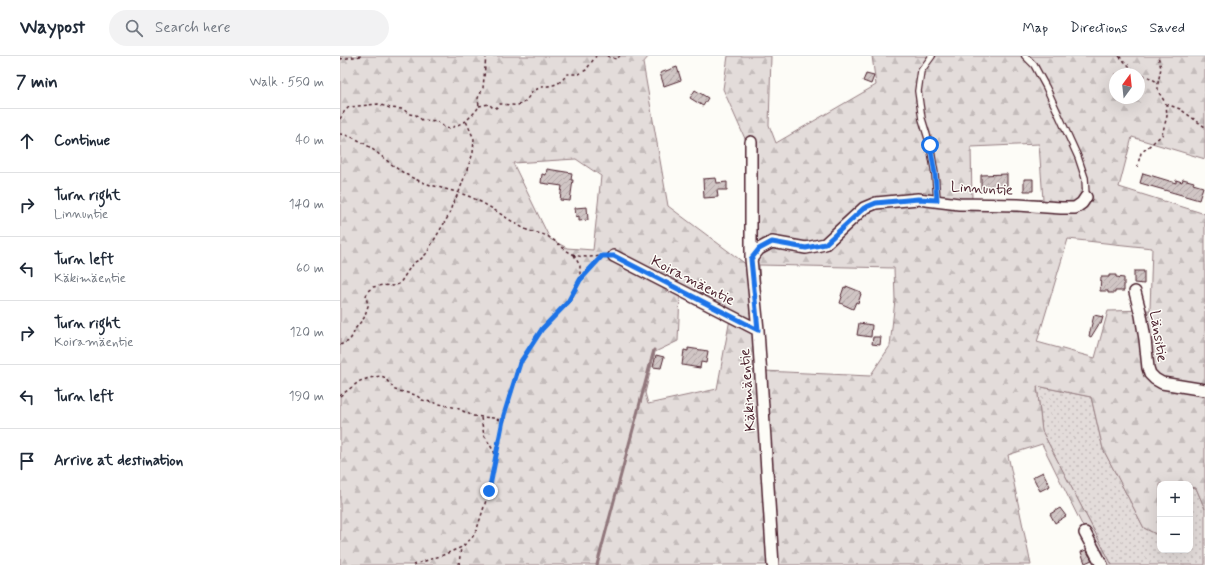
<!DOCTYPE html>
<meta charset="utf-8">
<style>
body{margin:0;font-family:Mynerve,sans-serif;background:#f2f2f3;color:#1f2937}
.controls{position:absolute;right:12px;bottom:12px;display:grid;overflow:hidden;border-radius:8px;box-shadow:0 4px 16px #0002}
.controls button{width:36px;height:36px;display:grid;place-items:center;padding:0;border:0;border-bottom:1px solid #e0e1e3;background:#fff;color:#1f2937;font:20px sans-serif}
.compass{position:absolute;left:769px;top:12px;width:36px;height:36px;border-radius:50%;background:#fff;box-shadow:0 4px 16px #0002;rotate:15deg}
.stop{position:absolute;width:12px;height:12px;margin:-9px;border:3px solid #1a73e8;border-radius:50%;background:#fff}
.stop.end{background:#1a73e8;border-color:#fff;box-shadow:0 1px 4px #0008}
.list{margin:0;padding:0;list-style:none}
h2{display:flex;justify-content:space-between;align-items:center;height:52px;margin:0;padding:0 16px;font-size:17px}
h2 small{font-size:13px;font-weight:400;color:#747a83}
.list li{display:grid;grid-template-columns:26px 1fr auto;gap:12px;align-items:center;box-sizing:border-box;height:64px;padding:0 16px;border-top:1px solid #e0e1e3}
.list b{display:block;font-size:15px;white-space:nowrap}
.list p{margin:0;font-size:13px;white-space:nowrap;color:#747a83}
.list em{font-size:13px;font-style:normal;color:#747a83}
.icon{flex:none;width:22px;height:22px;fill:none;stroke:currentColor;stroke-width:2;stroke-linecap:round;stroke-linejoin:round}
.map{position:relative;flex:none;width:865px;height:509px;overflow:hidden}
header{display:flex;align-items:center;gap:24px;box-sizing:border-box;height:56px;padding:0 20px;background:#fff;border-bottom:1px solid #e0e1e3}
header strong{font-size:19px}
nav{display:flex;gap:22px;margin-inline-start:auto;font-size:14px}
.search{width:280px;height:36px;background:#f2f2f3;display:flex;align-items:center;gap:10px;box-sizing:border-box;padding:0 14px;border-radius:22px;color:#747a83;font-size:15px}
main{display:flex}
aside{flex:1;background:#fff}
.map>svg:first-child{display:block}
.grass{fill:url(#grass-dots);stroke:#967e82}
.forest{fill:url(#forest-firs);stroke:#967e82;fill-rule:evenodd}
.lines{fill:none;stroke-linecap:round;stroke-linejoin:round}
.stream{stroke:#91777b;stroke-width:3}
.building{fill:url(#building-hatch);stroke:#4a1f2b}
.service-casing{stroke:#4a1f2b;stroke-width:8}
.minor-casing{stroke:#4a1f2b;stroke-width:14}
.path{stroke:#4a1f2b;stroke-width:1.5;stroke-dasharray:3 3;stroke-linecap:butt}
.service{stroke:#fdfcf7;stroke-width:5.5}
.minor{stroke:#fdfcf7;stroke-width:11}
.route{stroke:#1a73e8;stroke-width:5}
.labels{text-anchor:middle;stroke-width:3;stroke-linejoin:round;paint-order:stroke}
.street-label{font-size:15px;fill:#4a1f2b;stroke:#fdfcf7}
</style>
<header>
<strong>Waypost</strong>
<div class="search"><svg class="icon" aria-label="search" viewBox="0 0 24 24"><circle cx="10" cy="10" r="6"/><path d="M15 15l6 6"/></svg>Search here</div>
<nav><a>Map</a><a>Directions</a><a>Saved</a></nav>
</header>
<main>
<aside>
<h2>7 min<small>Walk · 550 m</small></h2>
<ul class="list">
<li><svg class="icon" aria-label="ahead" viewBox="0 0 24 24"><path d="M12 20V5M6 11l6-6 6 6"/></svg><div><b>Continue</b></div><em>40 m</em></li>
<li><svg class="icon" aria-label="right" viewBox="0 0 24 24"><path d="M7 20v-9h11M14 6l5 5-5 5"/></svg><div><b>Turn right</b><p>Linnuntie</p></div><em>140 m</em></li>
<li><svg class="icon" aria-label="left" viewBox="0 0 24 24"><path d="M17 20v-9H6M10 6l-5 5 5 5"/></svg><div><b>Turn left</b><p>Käkimäentie</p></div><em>60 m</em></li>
<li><svg class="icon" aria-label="right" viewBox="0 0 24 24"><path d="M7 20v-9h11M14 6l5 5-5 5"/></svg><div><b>Turn right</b><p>Koiramäentie</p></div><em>120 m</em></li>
<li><svg class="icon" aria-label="left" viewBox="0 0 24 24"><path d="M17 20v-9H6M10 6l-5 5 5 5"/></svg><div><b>Turn left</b></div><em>190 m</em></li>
<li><svg class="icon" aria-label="arrive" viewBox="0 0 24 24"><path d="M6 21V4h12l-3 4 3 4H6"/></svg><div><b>Arrive at destination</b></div></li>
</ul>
</aside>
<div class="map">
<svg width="865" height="509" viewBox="0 0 865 509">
<defs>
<pattern id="grass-dots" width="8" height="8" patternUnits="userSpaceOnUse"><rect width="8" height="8" fill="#e3dcda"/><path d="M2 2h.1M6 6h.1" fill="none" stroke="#c4bcbb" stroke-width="1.8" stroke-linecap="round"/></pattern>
<pattern id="forest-firs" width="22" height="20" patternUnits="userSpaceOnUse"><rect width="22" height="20" fill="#e3dcda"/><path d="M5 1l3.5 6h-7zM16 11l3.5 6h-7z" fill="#c4bcbb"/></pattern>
<pattern id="building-hatch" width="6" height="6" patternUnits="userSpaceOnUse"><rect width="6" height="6" fill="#d0c5c4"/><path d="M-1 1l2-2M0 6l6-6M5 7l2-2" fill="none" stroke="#b4a9a9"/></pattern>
</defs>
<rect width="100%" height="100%" fill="#fdfcf7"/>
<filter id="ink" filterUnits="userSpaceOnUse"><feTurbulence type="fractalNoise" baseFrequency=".025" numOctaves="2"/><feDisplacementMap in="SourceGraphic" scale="8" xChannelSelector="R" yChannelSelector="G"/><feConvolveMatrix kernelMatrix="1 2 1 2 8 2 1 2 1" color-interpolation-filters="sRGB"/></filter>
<g filter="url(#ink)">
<path class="grass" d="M 697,330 L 751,341 L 763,393 L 804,472 L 820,480 L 820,494 L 850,494 L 850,431 L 856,432 L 865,453 L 865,509 L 772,509 L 702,375 Z"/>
<path class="forest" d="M 0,0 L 309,0 L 303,7 L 328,150 L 407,209 L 406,85 L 383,33 L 388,0 L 431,0 L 429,69 L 436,87 L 536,29 L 532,0 L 865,0 L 865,103 L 792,81 L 779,131 L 865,158 L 865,453 L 856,432 L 850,431 L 850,428 L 820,428 L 820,480 L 804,472 L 763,393 L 751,341 L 697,330 L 702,375 L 772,509 L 762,509 L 702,388 L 668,399 L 691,509 L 0,509 ZM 775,18 L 799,18 L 799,42 L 775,42 ZM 699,88 L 703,144 L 632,144 L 631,91 ZM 236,103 L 261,120 L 253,194 L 227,192 L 210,183 L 173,107 ZM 728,183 L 812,192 L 810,254 L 768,255 L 755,302 L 697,286 ZM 419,209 L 554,212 L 555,244 L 550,290 L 530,320 L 424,315 ZM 340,239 L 390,263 L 377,333 L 308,348 L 305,337 L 315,296 L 338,285 Z"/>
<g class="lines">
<path class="stream" d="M 257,509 L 314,294"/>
</g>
<path class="building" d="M 337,11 L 341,24 L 324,30 L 320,17 Z
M 526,18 L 534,20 L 531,28 L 523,25 Z
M 355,34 L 368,42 L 363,50 L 350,42 Z
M 207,113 L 232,117 L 231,124 L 233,124 L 230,145 L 220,144 L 222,130 L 201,127 L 202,118 L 206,119 Z
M 803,117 L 836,127 L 836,124 L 842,126 L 843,123 L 854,126 L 853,128 L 863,131 L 859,144 L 800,127 Z
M 667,118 L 667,133 L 641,133 L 641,119 Z
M 376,122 L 377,127 L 387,126 L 387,134 L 377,134 L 378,141 L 364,142 L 363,123 Z
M 684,123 L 693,123 L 693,135 L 684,135 Z
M 247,151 L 248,164 L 239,165 L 239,160 L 236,161 L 235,152 Z
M 794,215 L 804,215 L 804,228 L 794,227 Z
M 769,219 L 776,219 L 776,221 L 784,222 L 784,235 L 775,235 L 775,237 L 768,237 L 768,235 L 760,235 L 761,221 L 769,221 Z
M 506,230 L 521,236 L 520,238 L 521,238 L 518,247 L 516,246 L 513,253 L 500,247 L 502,241 L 501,240 L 504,231 L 506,232 Z
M 754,259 L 763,261 L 761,268 L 759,268 L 751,281 L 749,280 Z
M 519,267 L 532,269 L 531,281 L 517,279 Z
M 533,281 L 541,281 L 540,289 L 532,288 Z
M 348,292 L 368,295 L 366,307 L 361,306 L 360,312 L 342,309 L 344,294 L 348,295 Z
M 316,299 L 324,301 L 321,312 L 313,311 Z
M 703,416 L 710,430 L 700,435 L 693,421 Z
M 720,452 L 726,460 L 715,467 L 710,458 Z
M 746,494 L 752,504 L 745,507 L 741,496 Z"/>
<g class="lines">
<g class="service-casing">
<path id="service" d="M 592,0 L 581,15 L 578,35 L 582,63 L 590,89 L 595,118 L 597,144
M 685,0 L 694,9 L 706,31 L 738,101 L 745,122 L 746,141"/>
</g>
<g class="minor-casing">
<path id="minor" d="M 411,86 L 411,203 L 418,274 L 433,509
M 274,200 L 418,274
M 411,203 L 419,193 L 432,186 L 466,192 L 485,188 L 524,152 L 536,147 L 578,143 L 619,148 L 678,149 L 721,152 L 735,152 L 742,147 L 746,141
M 795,236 L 801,259 L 805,283 L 808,312 L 810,318 L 815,323 L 822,327 L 865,334
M 745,477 L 762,509"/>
</g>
<path class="path" d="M 267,0 L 276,3 L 280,0
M 779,0 C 786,7 792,14 801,18 C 808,21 812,22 818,27
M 0,3 L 21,0
M 826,48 L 840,53 L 865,71
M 139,50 L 149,48 L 153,52 L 156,52 L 160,48 C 165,48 174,50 178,49 C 188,46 188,39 194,35 C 206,26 216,35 227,18 L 239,18 L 246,14 L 256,0
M 0,63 L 4,56 L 9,51 L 38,48 L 50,52 L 63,53 L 69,58 L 76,59 L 82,64 L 97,65 L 104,71 L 109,73 L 126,65 L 136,55 L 139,50 L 138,42 L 143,32 L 146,0
M 0,78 C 27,82 45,107 69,120 C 90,132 116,133 137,144 C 155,153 171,166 189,175 C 195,177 201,177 207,180 C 217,185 224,195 235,199 C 243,202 253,201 262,200
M 797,111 L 801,97 L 822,79 L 827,60 L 826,48 L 818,35 L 818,27 L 821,12 L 818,0
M 234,199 L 240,210 L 240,224
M 0,289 L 9,285 L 13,279 L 15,273 L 24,262 L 28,250 L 26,240 L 28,235 L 33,231 L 43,229 L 53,230 L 59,228 L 62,224 L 73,207 L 81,203 L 87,197 L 90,191 L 109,159 L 112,149 L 119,136 L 133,97 L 134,83 L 126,65
M 0,340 L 20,325 L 29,322 L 40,320 L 44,321 L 55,334 L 76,339 L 82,344 L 117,352 L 133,360 L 153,362 L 163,365
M 141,362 L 144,379 L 156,399
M 73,509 L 103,499 L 122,491 L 132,482 L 137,473 L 149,435 L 164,359 L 180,307 L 202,273 L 228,246 L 240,224 L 262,200
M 119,509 L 121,491"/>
<use href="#service" class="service"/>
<use href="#minor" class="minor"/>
</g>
</g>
<g class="lines" filter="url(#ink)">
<path class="route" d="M 149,435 L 164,359 L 180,307 L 202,273 L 228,246 L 240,224 L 262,200 L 274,200 L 418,274 L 411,203 L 419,193 L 432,186 L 466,192 L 485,188 L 524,152 L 536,147 L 578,143 L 597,144 L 595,118 L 590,89"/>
</g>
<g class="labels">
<g class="street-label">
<text transform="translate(642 132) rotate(3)" y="5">Linnuntie</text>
<text transform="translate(353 224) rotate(27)" y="5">Koiramäentie</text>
<text transform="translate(819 280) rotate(81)" y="5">Länsitie</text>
<text transform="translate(407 334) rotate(-94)" y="5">Käkimäentie</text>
</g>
</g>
</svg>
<div class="controls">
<button>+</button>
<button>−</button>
</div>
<svg class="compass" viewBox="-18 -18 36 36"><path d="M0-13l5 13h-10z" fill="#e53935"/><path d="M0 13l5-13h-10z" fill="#747a83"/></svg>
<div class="stop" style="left:590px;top:89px"></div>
<div class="stop end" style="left:149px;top:435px"></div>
</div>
</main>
